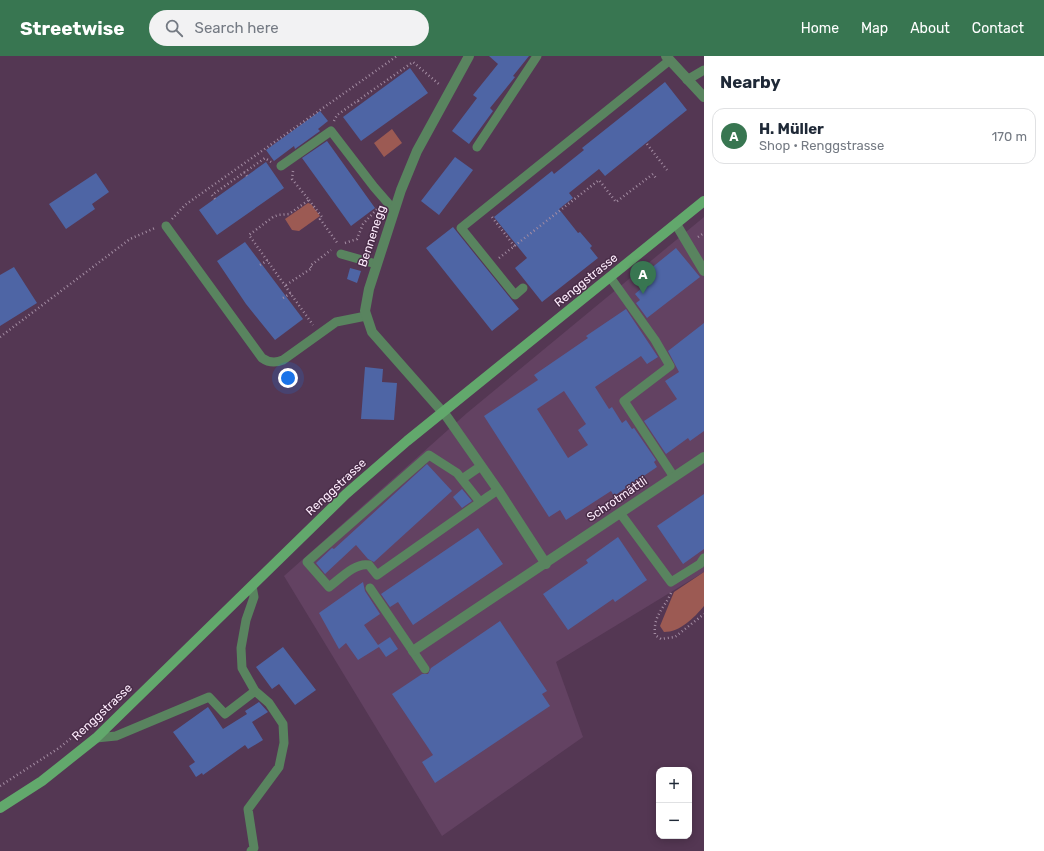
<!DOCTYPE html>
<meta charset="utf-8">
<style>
body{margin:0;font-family:Rubik,sans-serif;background:#f2f2f3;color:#1f2937}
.controls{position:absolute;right:12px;bottom:12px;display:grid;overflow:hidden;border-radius:8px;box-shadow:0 2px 10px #0003}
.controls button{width:36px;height:36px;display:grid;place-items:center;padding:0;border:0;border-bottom:1px solid #e0e1e3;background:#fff;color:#1f2937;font:20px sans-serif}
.you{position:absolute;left:288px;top:322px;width:14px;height:14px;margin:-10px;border:3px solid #fff;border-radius:50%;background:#1a73e8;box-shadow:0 0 0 6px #1a73e833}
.badge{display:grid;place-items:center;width:26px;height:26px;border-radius:50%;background:#387651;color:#fff;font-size:13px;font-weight:700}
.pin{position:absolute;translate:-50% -33px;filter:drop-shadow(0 1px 2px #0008)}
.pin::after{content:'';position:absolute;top:21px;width:14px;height:12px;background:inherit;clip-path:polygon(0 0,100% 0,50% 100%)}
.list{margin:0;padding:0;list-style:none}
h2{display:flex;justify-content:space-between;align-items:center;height:52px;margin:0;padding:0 16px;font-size:17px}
h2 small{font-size:13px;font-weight:400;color:#747a83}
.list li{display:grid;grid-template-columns:26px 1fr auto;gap:12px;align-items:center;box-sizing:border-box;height:56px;margin:0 8px 8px;padding:0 8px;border:1px solid #e0e1e3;border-radius:12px}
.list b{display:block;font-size:15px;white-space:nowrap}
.list p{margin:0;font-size:13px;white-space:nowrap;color:#747a83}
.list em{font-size:13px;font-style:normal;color:#747a83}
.icon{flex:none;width:22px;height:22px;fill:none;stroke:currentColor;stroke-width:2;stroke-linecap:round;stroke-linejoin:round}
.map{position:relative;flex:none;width:704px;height:795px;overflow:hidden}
header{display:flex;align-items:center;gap:24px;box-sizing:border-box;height:56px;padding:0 20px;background:#387651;color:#fff}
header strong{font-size:19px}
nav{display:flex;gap:22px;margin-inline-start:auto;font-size:14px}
.search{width:280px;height:36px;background:#f2f2f3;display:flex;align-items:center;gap:10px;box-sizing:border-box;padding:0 14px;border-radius:22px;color:#747a83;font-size:15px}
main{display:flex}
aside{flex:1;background:#fff}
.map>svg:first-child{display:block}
.built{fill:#634262}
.green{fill:#9c5a53}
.building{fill:#4e65a5;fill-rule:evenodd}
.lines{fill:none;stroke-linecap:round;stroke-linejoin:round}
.path{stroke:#a48da3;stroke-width:2.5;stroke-dasharray:1 3;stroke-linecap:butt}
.lane{stroke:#59845f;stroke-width:9}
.street{stroke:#59845f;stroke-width:10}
.secondary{stroke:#62a86c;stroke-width:10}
.labels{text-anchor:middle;stroke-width:3;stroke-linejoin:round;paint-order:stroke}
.street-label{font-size:12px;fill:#ffedfe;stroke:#492d48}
</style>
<header>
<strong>Streetwise</strong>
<div class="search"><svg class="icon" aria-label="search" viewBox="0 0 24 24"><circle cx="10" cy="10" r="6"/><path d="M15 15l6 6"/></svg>Search here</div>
<nav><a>Home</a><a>Map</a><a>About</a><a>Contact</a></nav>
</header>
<main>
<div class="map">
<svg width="704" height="795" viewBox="0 0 704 795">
<rect width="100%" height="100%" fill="#543753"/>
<path class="built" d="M 704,161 L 704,516 L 556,606 L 583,681 L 442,780 L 284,520 L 467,357 Z"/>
<path class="green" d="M 392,73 L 402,87 L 384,101 L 374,87 Z
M 308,147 L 311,148 L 320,160 L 299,175 L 292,174 L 285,163 Z
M 704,516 L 704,550 C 694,562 680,576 664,576 L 660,570 L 674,536 Z"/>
<path class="building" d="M 489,0 L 529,0 L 513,20 L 515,21 L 490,52 L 493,55 L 469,88 L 452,75 L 477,42 L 473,39 L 498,8 Z
M 410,12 L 428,37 L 361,85 L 343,61 Z
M 665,26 L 687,54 L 605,120 L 599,113 L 569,137 L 573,142 L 559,153 L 578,177 L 580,176 L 592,190 L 590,192 L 598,202 L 542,246 L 515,212 L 527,202 L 494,161 L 552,115 L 554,118 L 584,94 L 582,92 Z
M 320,55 L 328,65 L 318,73 L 320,75 L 295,93 L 294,90 L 274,105 L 266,94 Z
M 327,85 L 375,152 L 351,170 L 302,102 Z
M 455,101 L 473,114 L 439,159 L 421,145 Z
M 266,106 L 284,132 L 217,179 L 199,154 Z
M 96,117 L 109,136 L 92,148 L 95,153 L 66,173 L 49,148 Z
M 453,171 L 519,253 L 492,275 L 426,192 Z
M 245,186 L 303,263 L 275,284 L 246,248 L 217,205 Z
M 676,192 L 700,221 L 647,262 L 636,247 L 640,244 L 635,238 L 645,229 L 639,222 Z
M 14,211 L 37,247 L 0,270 L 0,219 Z
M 350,212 L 361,215 L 357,227 L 347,223 Z
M 626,253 L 658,301 L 647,308 L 641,300 L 595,331 L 609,353 L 612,351 L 622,367 L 626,364 L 632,373 L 634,372 L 656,404 L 654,406 L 657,411 L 614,440 L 611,435 L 566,464 L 560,454 L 549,461 L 484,360 L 538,324 L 534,319 L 588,282 L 586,280 ZM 564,335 L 586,368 L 578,374 L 588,389 L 568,402 L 537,353 Z
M 704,267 L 704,375 L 690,385 L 688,382 L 666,398 L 644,365 L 677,343 L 665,325 L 679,316 L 668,295 Z
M 365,311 L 383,313 L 382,326 L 397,327 L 394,364 L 361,363 Z
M 427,408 L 452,435 L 374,506 L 368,503 L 356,489 L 325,518 L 316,507 L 332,492 L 334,493 Z
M 462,433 L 472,445 L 462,452 L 453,441 Z
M 704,438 L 704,493 L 683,508 L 657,470 Z
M 478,472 L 503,508 L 413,569 L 398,546 L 390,551 L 381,538 Z
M 618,481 L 647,524 L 615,546 L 613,543 L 568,574 L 543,538 L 588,507 L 586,504 Z
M 363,526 L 365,535 L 380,558 L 364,569 L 378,589 L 390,581 L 398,593 L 386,601 L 379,591 L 358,604 L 346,587 L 339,593 L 319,557 Z
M 500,565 L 547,635 L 542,638 L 550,650 L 435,727 L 422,706 L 433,699 L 392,638 L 422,618 L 428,618 L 431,612 Z
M 283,591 L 316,634 L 295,649 L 279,628 L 272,633 L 256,611 Z
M 259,646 L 268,656 L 252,666 L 263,684 L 248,693 L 245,689 L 203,719 L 202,717 L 196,721 L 189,710 L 195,706 L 173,676 L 208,651 L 223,673 L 247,658 L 245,655 Z"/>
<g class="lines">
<path class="path" d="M 358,45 L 360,48
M 334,65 L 337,59 L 413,6 L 440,29
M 647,88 L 667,114
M 293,115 L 292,123 L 309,144 L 289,158 L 278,159 L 273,161 L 249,179 L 313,269
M 244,116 L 247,120
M 215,143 L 212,139 L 265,102 L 271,106
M 309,144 L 322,161 L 320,163 L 338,188
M 492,161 L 515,191
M 172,163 L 185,149 L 397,0
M 698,181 L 704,177
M 345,187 L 357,183 L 363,168 L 378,152
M 499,202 L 599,124 L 616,146 L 653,118 L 656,122
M 260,209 L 268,204
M 286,229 L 312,212 L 310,210 L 331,194
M 283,242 L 291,237
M 0,281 L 130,183 L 155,172
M 671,537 C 664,553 653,559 655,579 L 661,583 L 675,581 L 704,558
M 0,730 L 59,692 L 80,675 L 92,668"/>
<path class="lane" d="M 687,24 L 704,14
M 477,91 L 537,0
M 281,110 L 331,75 L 374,131 L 394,154
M 166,170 L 262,302 C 269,307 276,307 283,304 L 336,266 L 366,260
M 341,198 L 376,208
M 610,221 L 655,284 L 670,310 L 624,345 L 674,421
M 523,232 L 515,239 L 461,172 L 670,4
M 462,423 L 481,410
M 480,446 L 457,417 L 429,399 L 307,506 L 329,531 C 340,523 355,506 369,509 L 377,519 L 489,440 L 498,434
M 620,457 L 671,526 L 700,508 L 704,502
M 370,532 L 425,613
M 96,682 L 116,680 L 209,641 L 225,658 L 255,635 L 242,612 L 241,592 L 246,564 L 254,541 L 252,530
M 251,795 L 254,792 L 248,753 L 279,711 L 284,687 L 283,668 L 269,647 L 255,635"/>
<path class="street" d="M 469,0 L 417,95 L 401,134 L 369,233 L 365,255 L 372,276 L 447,361 L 498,434 L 546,508
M 666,0 L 704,41
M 676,168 L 704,215
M 413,595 L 704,401"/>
<path class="secondary" d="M 0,752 L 42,725 L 96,682 L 346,438 L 407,385 L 704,145"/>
</g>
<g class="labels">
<g class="street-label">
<text transform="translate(372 180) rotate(-72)" y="4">Bennenegg</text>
<text transform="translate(586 224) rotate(-39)" y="4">Renggstrasse</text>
<text transform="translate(336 431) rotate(-43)" y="4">Renggstrasse</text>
<text transform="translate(617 443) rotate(-34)" y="4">Schrotmättli</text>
<text transform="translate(102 656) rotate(-43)" y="4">Renggstrasse</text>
</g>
</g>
</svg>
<div class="controls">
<button>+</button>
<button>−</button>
</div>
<div class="you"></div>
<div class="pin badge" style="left:643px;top:238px">A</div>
</div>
<aside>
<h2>Nearby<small></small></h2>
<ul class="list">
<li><span class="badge">A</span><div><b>H. Müller</b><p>Shop · Renggstrasse</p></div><em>170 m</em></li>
</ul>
</aside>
</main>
